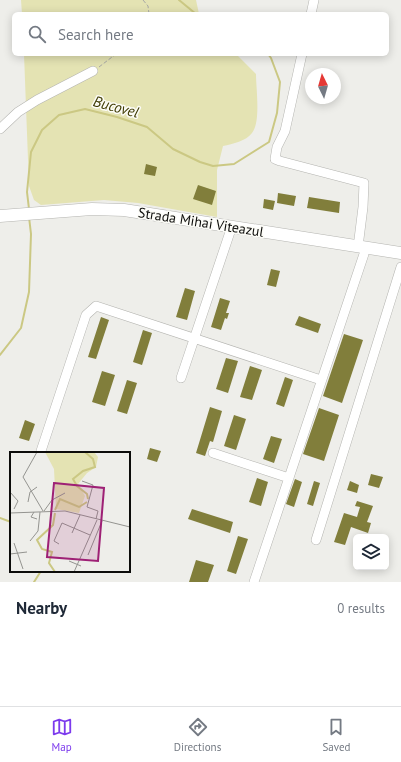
<!DOCTYPE html>
<style>
body{margin:0;font-family:"PT Sans",sans-serif;background:#f2f2f3;color:#1f2937}
.controls{position:absolute;right:12px;bottom:12px;display:grid;overflow:hidden;border-radius:6px;box-shadow:0 2px 10px #0003}
.controls button{width:36px;height:36px;display:grid;place-items:center;padding:0;border:0;border-bottom:1px solid #e0e1e3;background:#fff;color:#1f2937;font:20px sans-serif}
.compass{position:absolute;left:305px;top:68px;width:36px;height:36px;border-radius:50%;background:#fff;box-shadow:0 2px 10px #0003;rotate:355deg}
.list{margin:0;padding:0;list-style:none}
h2{display:flex;justify-content:space-between;align-items:center;height:52px;margin:0;padding:0 16px;font-size:17px}
h2 small{font-size:13px;font-weight:400;color:#747a83}
.icon{flex:none;width:22px;height:22px;fill:none;stroke:currentColor;stroke-width:2;stroke-linecap:round;stroke-linejoin:round}
.map{position:relative;flex:none;width:401px;height:582px;overflow:hidden}
.search{position:absolute;background:#fff;box-shadow:0 2px 10px #0003;left:12px;right:12px;top:12px;height:44px;display:flex;align-items:center;gap:10px;box-sizing:border-box;padding:0 14px;border-radius:6px;color:#747a83;font-size:15px}
.sheet{height:124px;background:#fff}
nav{display:flex;justify-content:space-around;align-items:center;box-sizing:border-box;height:56px;border-top:1px solid #e0e1e3;background:#fff;font-size:11px;color:#747a83}
nav a{display:grid;justify-items:center;gap:2px}
nav .on{color:#7c3aed}
.map>svg:first-child{display:block}
.green{fill:#e4e3b3}
.lines{fill:none;stroke-linecap:round;stroke-linejoin:round}
.stream{stroke:#cbc883;stroke-width:2}
.building{fill:#817e3b}
.minor-casing{stroke:#b4b4b0;stroke-width:10}
.major-casing{stroke:#b4b4b0;stroke-width:13}
.path{stroke:#a8a8a5;stroke-width:1;stroke-dasharray:4 2;stroke-linecap:butt}
.minor{stroke:#fff;stroke-width:9}
.major{stroke:#fff;stroke-width:12}
.labels{text-anchor:middle;stroke-width:3;stroke-linejoin:round;paint-order:stroke}
.street-label{font-size:14px;fill:#0c0c0a;stroke:#fcfcf7}
.water-label{font-size:15px;font-style:italic;fill:#403d05;stroke:#fcfcf7}
.inset-river{fill:none;stroke:#cbc883;stroke-width:2}
.inset-road{fill:none;stroke:#949490;stroke-width:1}
.view{fill:#9e2075;fill-opacity:0.15;stroke:#9e2075;stroke-width:2}
.inset-edge{fill:none;stroke:#0c0c0a;stroke-width:2}
</style>
<div class="map">
<svg width="401" height="582" viewBox="0 0 401 582">
<rect width="100%" height="100%" fill="#eeeeea"/>
<path class="green" d="M 21,0 L 196,0 L 199,14 L 22,14 Z
M 24,54 L 236,54 L 256,74 C 256,89 261,122 252,133 C 246,141 233,144 223,146 L 217,170 L 217,217 L 138,203 L 104,200 L 41,205 L 34,200 L 29,186 Z"/>
<g class="lines">
<path class="stream" d="M 179,0 L 196,14
M 29,209 L 27,192 L 31,152 L 42,130 L 59,115 L 85,109 L 117,117 L 147,127 L 173,149 L 200,162 L 213,166 L 234,164 L 269,142 L 277,113 L 280,82 L 271,58 L 268,54
M 0,355 L 21,328 L 29,292 L 31,234 L 29,217
M 0,518 L 11,522
M 34,582 L 41,571"/>
</g>
<path class="building" d="M 146,164 L 157,167 L 155,176 L 144,174 Z
M 198,185 L 216,191 L 212,205 L 193,199 Z
M 278,193 L 296,196 L 294,206 L 277,203 Z
M 309,197 L 340,202 L 339,213 L 307,208 Z
M 264,199 L 275,201 L 273,210 L 263,208 Z
M 271,269 L 280,271 L 276,287 L 267,285 Z
M 185,288 L 195,291 L 187,320 L 176,317 Z
M 220,298 L 230,301 L 226,313 L 229,313 L 227,319 L 225,318 L 221,330 L 211,327 Z
M 299,316 L 321,324 L 318,333 L 295,325 Z
M 101,317 L 109,320 L 96,359 L 88,357 Z
M 143,330 L 152,333 L 142,365 L 133,362 Z
M 344,334 L 363,340 L 342,403 L 323,396 Z
M 226,358 L 238,361 L 228,393 L 216,389 Z
M 250,366 L 262,370 L 252,400 L 240,397 Z
M 102,371 L 115,375 L 105,406 L 92,402 Z
M 285,377 L 293,380 L 284,407 L 276,404 Z
M 127,380 L 137,383 L 127,414 L 117,411 Z
M 210,407 L 222,411 L 213,442 L 210,441 L 205,456 L 196,453 Z
M 319,408 L 339,415 L 324,461 L 303,454 Z
M 234,415 L 246,419 L 236,450 L 224,446 Z
M 25,420 L 35,424 L 29,441 L 19,438 Z
M 271,436 L 282,439 L 274,463 L 263,459 Z
M 150,448 L 161,451 L 157,462 L 147,459 Z
M 371,474 L 383,477 L 379,488 L 368,485 Z
M 257,478 L 268,482 L 261,506 L 249,502 Z
M 295,479 L 302,482 L 294,507 L 286,504 Z
M 314,481 L 320,483 L 313,506 L 307,504 Z
M 350,481 L 359,485 L 357,493 L 347,490 Z
M 357,501 L 373,506 L 367,522 L 371,523 L 368,533 L 351,527 L 345,545 L 334,542 L 344,513 L 357,517 L 360,507 L 355,506 Z
M 192,509 L 233,522 L 230,533 L 188,519 Z
M 238,536 L 248,539 L 236,574 L 227,571 Z
M 196,560 L 214,565 L 208,582 L 189,582 Z"/>
<g class="lines">
<g class="minor-casing">
<path id="minor" d="M 311,14 L 314,0
M 302,54 L 285,131 L 277,147 L 275,159 L 280,161 L 364,183 L 363,207 L 358,247
M 0,129 L 18,112 L 37,100 L 93,71
M 181,378 L 230,232
M 41,453 L 41,451 L 86,315 L 96,306 L 321,380
M 213,453 L 289,478
M 316,540 L 401,267
M 254,582 L 364,254"/>
</g>
<g class="major-casing">
<path id="major" d="M 0,216 L 92,209 L 124,210 L 401,253"/>
</g>
<path class="path" d="M 143,0 L 148,6 L 149,14
M 99,67 L 116,54"/>
<use href="#minor" class="minor"/>
<use href="#major" class="major"/>
</g>
<g class="labels">
<g class="street-label">
<text transform="translate(201 222) rotate(9)" y="5">Strada Mihai Viteazul</text>
</g>
<g class="water-label">
<text transform="translate(116 107) rotate(15)" y="5">Bucovel</text>
</g>
</g>
<g transform="translate(10 452)">
<rect width="120" height="120" fill="#eeeeea"/>
<path d="M 35,0 L 84,0 L 88,5 L 86,15 L 77,21 L 68,32 L 75,44 L 69,61 L 46,57 L 44,17 Z" fill="#e4e3b3"/>
<path class="inset-river" d="M 75,0 L 83,7 L 85,15 L 73,19 L 63,27 L 67,34 L 77,42 L 78,47M 45,58 L 50,47 L 69,55 L 77,50M 45,120 L 39,111 L 42,100 L 32,97 L 27,88 L 43,73 L 45,61"/>
<path class="inset-road" d="M 27,0 L 13,25 L 33,59M 72,29 L 83,33 L 77,55 L 88,59 L 86,67M 0,40 L 8,49 L 4,57M 18,50 L 20,40 L 27,35M 34,59 L 42,48 L 55,41M 24,60 L 21,65 L 27,67M 0,61 L 55,59 L 120,75M 62,81 L 70,63M 20,89 L 28,79 L 30,60M 4,91 L 13,117M 49,92 L 44,89 L 52,71 L 80,83M 0,102 L 17,100M 78,103 L 92,69M 59,109 L 71,114M 64,120 L 87,68"/>
<path class="view" d="M 44,31 L 94,36 L 88,109 L 37,105 Z"/>
<rect width="120" height="120" class="inset-edge"/>
</g>
</svg>
<div class="controls">
<button><svg class="icon" aria-label="layers" viewBox="0 0 24 24"><path d="M12 4l9 5-9 5-9-5zM3 14l9 5 9-5"/></svg></button>
</div>
<svg class="compass" viewBox="-18 -18 36 36"><path d="M0-13l5 13h-10z" fill="#e53935"/><path d="M0 13l5-13h-10z" fill="#747a83"/></svg>
<div class="search"><svg class="icon" aria-label="search" viewBox="0 0 24 24"><circle cx="10" cy="10" r="6"/><path d="M15 15l6 6"/></svg>Search here</div>
</div>
<section class="sheet">
<h2>Nearby<small>0 results</small></h2>
<ul class="list">
</ul>
</section>
<nav>
<a class="on"><svg class="icon" aria-label="map" viewBox="0 0 24 24"><path d="M3 6l6-2 6 2 6-2v14l-6 2-6-2-6 2zM9 4v14M15 6v14"/></svg>Map</a>
<a><svg class="icon" aria-label="directions" viewBox="0 0 24 24"><path d="M12 3l9 9-9 9-9-9zM9 14v-3h6M13 9l2 2-2 2"/></svg>Directions</a>
<a><svg class="icon" aria-label="saved" viewBox="0 0 24 24"><path d="M7 4h10v16l-5-4-5 4z"/></svg>Saved</a>
</nav>
